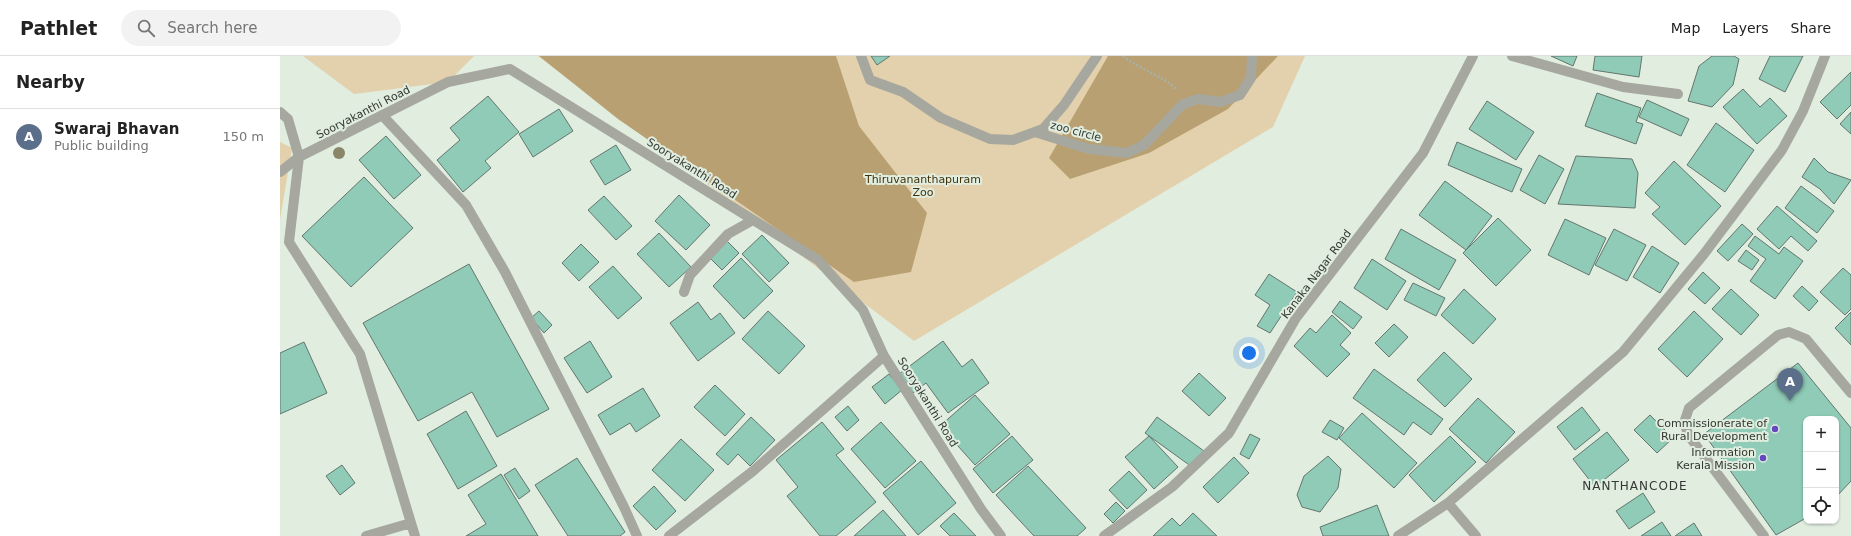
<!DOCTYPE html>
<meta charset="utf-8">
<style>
body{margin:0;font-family:"DejaVu Sans",sans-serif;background:#f2f2f2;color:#222}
.controls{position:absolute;right:12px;bottom:12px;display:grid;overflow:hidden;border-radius:8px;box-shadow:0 1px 3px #0004}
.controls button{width:36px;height:36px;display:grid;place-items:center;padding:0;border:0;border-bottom:1px solid #e0e0e0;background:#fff;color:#222;font:20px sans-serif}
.you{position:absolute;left:969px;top:297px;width:14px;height:14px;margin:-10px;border:3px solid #fff;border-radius:50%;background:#1a73e8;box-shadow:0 0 0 6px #1a73e833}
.badge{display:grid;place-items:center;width:26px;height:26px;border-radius:50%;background:#1a73e8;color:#fff;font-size:13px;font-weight:700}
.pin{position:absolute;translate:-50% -33px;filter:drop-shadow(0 1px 2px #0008)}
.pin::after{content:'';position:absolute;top:21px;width:14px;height:12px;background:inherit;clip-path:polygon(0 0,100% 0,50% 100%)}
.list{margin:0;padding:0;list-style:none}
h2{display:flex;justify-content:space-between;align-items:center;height:52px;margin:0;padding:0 16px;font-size:17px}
h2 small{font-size:13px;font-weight:400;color:#767676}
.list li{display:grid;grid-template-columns:26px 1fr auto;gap:12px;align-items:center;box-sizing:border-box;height:56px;padding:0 16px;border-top:1px solid #e0e0e0}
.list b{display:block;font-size:15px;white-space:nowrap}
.list p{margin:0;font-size:13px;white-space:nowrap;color:#767676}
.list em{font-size:13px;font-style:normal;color:#767676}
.icon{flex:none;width:22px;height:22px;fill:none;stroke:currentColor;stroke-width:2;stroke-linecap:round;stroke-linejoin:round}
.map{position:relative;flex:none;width:1571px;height:480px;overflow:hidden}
header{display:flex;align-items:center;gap:24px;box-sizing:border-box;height:56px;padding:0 20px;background:#fff;border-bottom:1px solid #e0e0e0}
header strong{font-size:19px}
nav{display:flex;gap:22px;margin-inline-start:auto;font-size:14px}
.search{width:280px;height:36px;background:#f2f2f2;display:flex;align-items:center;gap:10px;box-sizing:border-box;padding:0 14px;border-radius:22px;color:#767676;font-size:15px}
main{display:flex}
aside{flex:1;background:#fff}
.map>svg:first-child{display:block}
.green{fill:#e3d0ac}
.forest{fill:#b8a072}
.building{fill:#8fcbb7;stroke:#64766f}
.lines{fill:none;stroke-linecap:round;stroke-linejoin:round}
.path{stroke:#a7b1a6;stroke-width:2.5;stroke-dasharray:2 2;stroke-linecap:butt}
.service{stroke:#a6a79f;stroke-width:10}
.minor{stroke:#a6a79f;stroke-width:10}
.tree{fill:#8a866a}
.poi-dot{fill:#6348c0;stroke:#e0eddf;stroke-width:1.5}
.labels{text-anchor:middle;stroke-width:4;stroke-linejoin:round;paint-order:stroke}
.street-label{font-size:11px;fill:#333832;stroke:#e0eddf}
.park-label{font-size:11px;fill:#44320b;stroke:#e0eddf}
.poi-label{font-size:11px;fill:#333832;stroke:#e0eddf;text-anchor:end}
.neighbourhood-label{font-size:12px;letter-spacing:1px;fill:#333832;stroke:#e0eddf}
</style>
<header>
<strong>Pathlet</strong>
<div class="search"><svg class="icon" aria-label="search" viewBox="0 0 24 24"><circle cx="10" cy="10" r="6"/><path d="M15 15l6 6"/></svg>Search here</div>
<nav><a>Map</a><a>Layers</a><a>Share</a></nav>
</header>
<main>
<aside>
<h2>Nearby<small></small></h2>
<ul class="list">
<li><span class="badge" style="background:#5c6f8a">A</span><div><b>Swaraj Bhavan</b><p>Public building</p></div><em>150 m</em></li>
</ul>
</aside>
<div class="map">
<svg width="1571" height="480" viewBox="0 0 1571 480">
<rect width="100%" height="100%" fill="#e0eddf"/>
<path class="green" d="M 23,0 L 194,0 L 168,26 L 74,38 Z
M 258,0 L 1025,0 L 993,71 L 634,285 Z
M 0,86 L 12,92 L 0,164 Z"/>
<path class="forest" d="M 259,0 L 556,0 L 579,70 L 647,157 L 631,216 L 574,226 L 338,63 Z
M 828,0 L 998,0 L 948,53 L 869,97 L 790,123 L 769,102 Z"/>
<path class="building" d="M 591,0 L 610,0 L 597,9 Z
M 1271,0 L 1297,0 L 1293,10 Z
M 1315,0 L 1362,0 L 1359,21 L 1313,14 Z
M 1432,0 L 1454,0 L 1459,3 L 1453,29 L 1432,51 L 1408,45 L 1419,10 Z
M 1490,0 L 1523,0 L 1505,36 L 1479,23 Z
M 1571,16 L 1571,49 L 1557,63 L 1540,46 Z
M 1463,33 L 1480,51 L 1490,42 L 1507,60 L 1477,88 L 1443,51 Z
M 1317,37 L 1361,52 L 1356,66 L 1363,68 L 1356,88 L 1305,70 Z
M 208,40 L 239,76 L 205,105 L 211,112 L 183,136 L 157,104 L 180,84 L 170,72 Z
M 1367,44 L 1409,63 L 1401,80 L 1359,61 Z
M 1207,45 L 1254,76 L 1236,104 L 1189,73 Z
M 279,53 L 293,75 L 253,101 L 239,78 Z
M 1571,56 L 1571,78 L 1560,68 Z
M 1436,67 L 1474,94 L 1445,136 L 1407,109 Z
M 106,80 L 141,119 L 114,143 L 79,104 Z
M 1177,86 L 1242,113 L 1232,136 L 1168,109 Z
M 336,89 L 351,114 L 325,129 L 310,105 Z
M 1259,99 L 1284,113 L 1265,148 L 1240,134 Z
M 1296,100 L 1352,103 L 1358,117 L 1355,152 L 1278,148 Z
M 1534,102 L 1548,116 L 1571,124 L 1554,148 L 1540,133 L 1522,121 Z
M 1394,105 L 1441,150 L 1405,189 L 1372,158 L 1380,151 L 1365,137 Z
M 84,121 L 133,172 L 71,231 L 22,180 Z
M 1165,125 L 1212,160 L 1186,194 L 1139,159 Z
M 1521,130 L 1554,155 L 1537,177 L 1505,152 Z
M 399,139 L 430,169 L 406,194 L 375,165 Z
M 324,140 L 352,170 L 336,184 L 308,154 Z
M 1497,150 L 1537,185 L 1528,195 L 1511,180 L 1499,193 L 1477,173 Z
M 1218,162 L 1251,194 L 1216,230 L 1183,197 Z
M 1285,163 L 1326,182 L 1309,219 L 1268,199 Z
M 1462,168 L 1473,178 L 1448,205 L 1437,195 Z
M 1121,173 L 1176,204 L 1159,234 L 1105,203 Z
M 1334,173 L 1366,189 L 1347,225 L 1315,209 Z
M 379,177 L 411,211 L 389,231 L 357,198 Z
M 482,179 L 509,207 L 489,226 L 462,198 Z
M 1475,180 L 1499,198 L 1504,191 L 1523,205 L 1495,243 L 1470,225 L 1486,203 L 1468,190 Z
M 446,184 L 459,197 L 442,214 L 430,202 Z
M 301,188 L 319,206 L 299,225 L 282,207 Z
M 1372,190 L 1399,207 L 1380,237 L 1353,221 Z
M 1466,194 L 1479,204 L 1472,214 L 1458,205 Z
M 461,202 L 493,235 L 464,263 L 433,230 Z
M 1092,203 L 1126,225 L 1107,254 L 1074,232 Z
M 189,208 L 269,353 L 217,381 L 192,336 L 138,365 L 83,267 Z
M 333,210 L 362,242 L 338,263 L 309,231 Z
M 1563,212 L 1571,219 L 1571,253 L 1565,259 L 1540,236 Z
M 1423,216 L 1440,232 L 1425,248 L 1408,233 Z
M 989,218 L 1017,236 L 990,277 L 977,270 L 990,249 L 975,239 Z
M 1133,227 L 1165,242 L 1156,260 L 1124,244 Z
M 1522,230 L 1538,245 L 1529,255 L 1513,240 Z
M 1184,233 L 1216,263 L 1193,288 L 1161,259 Z
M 1451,233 L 1479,259 L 1461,279 L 1432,253 Z
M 1060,245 L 1082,261 L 1073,273 L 1052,256 Z
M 418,246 L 431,264 L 440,257 L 455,277 L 418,305 L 390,267 Z
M 259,255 L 272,269 L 264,277 L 251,262 Z
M 488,255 L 525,290 L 499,318 L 462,283 Z
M 1414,255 L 1443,283 L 1407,321 L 1378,293 Z
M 1571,256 L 1571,289 L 1555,272 Z
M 1052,259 L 1071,277 L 1060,289 L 1070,298 L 1047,321 L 1014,290 L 1030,272 L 1036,277 Z
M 1114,268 L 1128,281 L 1109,301 L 1095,287 Z
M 310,285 L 332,321 L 307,337 L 284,302 Z
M 663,285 L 682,311 L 692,303 L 709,327 L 668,357 L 646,327 L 633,337 L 619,318 Z
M 24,286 L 47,337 L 0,358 L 0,297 Z
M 1164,296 L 1192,323 L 1165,351 L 1137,324 Z
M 1518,307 L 1571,372 L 1571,425 L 1556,441 L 1556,363 L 1526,363 L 1526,462 L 1496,479 L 1424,378 Z
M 1094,313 L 1163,363 L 1151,379 L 1133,366 L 1124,379 L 1073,342 Z
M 919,317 L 946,342 L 929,360 L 902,335 Z
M 609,318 L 622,334 L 605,348 L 592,331 Z
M 435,329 L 465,358 L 445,380 L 414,351 Z
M 363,332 L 380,360 L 356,376 L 350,367 L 330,379 L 318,359 Z
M 695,339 L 730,378 L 695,409 L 660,370 Z
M 1198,342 L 1235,376 L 1206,407 L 1169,373 Z
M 568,350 L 579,364 L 567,375 L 555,361 Z
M 1302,351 L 1320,374 L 1295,394 L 1277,371 Z
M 186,355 L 217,410 L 178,433 L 147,378 Z
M 1082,357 L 1137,407 L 1114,432 L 1059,382 Z
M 1370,359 L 1393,382 L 1377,397 L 1354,374 Z
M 471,361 L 495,384 L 470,410 L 458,398 L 448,409 L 436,398 Z
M 877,361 L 924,395 L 912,411 L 865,377 Z
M 1050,364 L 1064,372 L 1057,384 L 1042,376 Z
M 542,366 L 564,393 L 556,399 L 596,446 L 556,480 L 540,480 L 507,440 L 518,431 L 496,404 Z
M 601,366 L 636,405 L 605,432 L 571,393 Z
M 1327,376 L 1349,404 L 1315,431 L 1293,403 Z
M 970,378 L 980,383 L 969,403 L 960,398 Z
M 732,380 L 753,404 L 713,437 L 693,413 Z
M 869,380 L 898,411 L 874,433 L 845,401 Z
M 1170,380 L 1196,406 L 1154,446 L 1129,419 Z
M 401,383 L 434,414 L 405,445 L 372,414 Z
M 1048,400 L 1061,413 L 1058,432 L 1040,456 L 1022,451 L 1017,439 L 1024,420 Z
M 954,401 L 969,417 L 938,447 L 923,431 Z
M 297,402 L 345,476 L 340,480 L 288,480 L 255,429 Z
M 641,405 L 676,447 L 638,479 L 603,437 Z
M 62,409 L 75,427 L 60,439 L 46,420 Z
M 748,410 L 806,472 L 797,480 L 754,480 L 716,439 Z
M 235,412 L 250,435 L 239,443 L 224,419 Z
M 849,415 L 867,434 L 847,453 L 829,434 Z
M 221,418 L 258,480 L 186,480 L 206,468 L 188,439 Z
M 374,430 L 396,455 L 376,474 L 353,450 Z
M 1363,437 L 1375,456 L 1349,473 L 1336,455 Z
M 836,446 L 845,455 L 833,467 L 824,458 Z
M 1097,449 L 1109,480 L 1043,480 L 1040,471 Z
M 603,454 L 626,480 L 574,480 Z
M 674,457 L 696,480 L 670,480 L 660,470 Z
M 913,457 L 937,480 L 873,480 L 892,462 L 900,470 Z
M 1382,466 L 1391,480 L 1361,480 Z
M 1414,467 L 1422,480 L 1395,480 Z"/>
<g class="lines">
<path class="path" d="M 843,0 C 860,14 882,19 896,33"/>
<path class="service" d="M 581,0 L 590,24 L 623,36 L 661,62 L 710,83 L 733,84 L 763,73 L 784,49 L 817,0
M 755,76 L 809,93 L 847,97 L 864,89 L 903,48 L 918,43 L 940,46 L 960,39 L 971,22 L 972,0
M 0,116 L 19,101
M 1484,480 L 1409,380 L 1404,367 L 1409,352 L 1498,279 L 1509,276 L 1526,283 L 1571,337"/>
<path class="minor" d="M 1232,0 L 1343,31 L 1398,38
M 0,56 L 8,63 L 19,101 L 168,26 L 230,13 L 538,204 L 583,254 L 604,300 L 701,453 L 721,480
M 102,59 L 186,149 L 225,216 L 344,451 L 357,480
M 19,101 L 9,186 L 80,298 L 131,467 L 86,480
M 404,236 L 410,219 L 448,178 L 473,164
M 1168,447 L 1196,480
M 131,467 L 135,480
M 389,480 L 473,415 L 604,300
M 824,480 L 892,431 L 949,377 L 1016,262 L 1143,97 L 1193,0
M 1118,480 L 1168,447 L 1343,296 L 1424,198 L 1502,94 L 1523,55 L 1545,0"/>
</g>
<circle class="tree" cx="59" cy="97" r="6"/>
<g class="poi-dot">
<circle cx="1495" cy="373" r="4"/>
<circle cx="1483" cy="402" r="4"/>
</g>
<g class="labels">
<g class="street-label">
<text transform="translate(83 56) rotate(-27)" y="4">Sooryakanthi Road</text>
<text transform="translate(796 75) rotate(15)" y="4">zoo circle</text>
<text transform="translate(412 112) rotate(32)" y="4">Sooryakanthi Road</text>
<text transform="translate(1036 218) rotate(-53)" y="4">Kanaka Nagar Road</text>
<text transform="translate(648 346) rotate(58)" y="4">Sooryakanthi Road</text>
</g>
<g class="park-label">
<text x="643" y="127">Thiruvananthapuram<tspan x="643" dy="13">Zoo</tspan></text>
</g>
<g class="poi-label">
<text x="1487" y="371">Commissionerate of<tspan x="1487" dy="13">Rural Development</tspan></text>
<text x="1475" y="400">Information<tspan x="1475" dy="13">Kerala Mission</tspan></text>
</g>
<g class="neighbourhood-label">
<text x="1355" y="434">NANTHANCODE</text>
</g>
</g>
</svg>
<div class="controls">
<button>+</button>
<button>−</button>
<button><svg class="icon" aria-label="locate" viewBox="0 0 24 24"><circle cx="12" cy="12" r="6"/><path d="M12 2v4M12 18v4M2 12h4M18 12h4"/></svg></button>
</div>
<div class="you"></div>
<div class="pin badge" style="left:1510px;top:345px;background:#5c6f8a">A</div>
</div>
</main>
